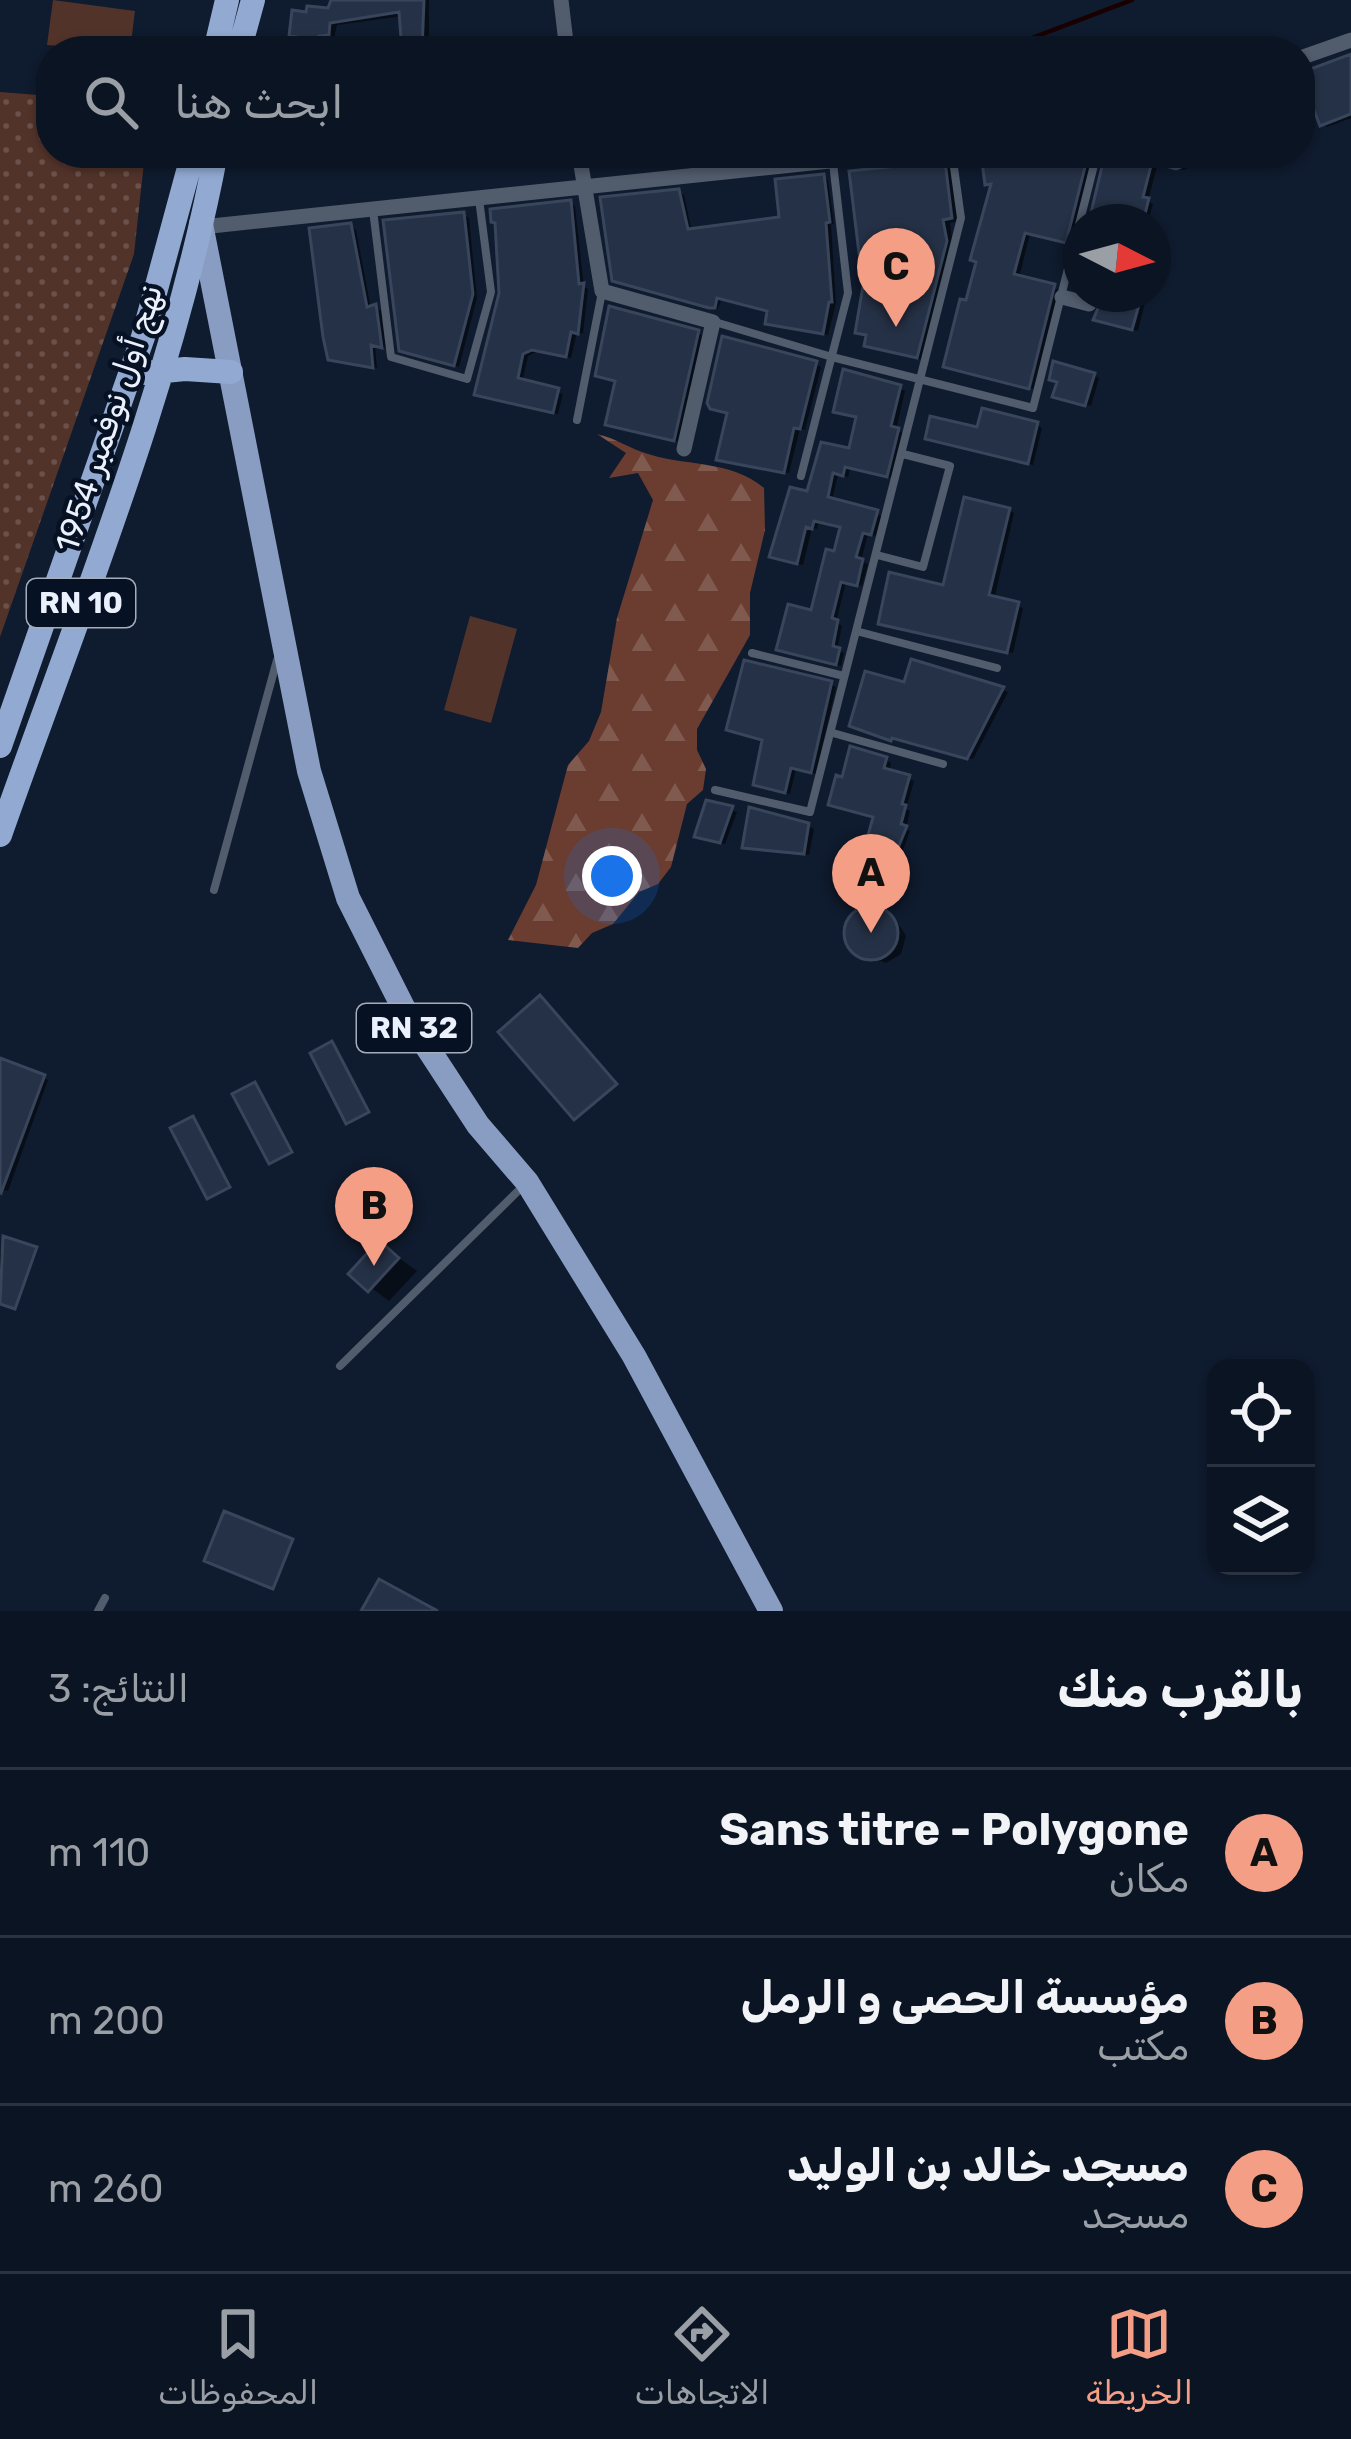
<!DOCTYPE html>
<html lang="ar">
<meta charset="utf-8">
<style>
body{margin:0;font-family:Rubik,Vazirmatn,sans-serif;background:#141d2a;color:#f1f3f6;direction:rtl}
.controls{position:absolute;right:36px;bottom:36px;display:grid;overflow:hidden;border-radius:24px;box-shadow:0 3px 9px #0004}
.controls button{width:108px;height:108px;display:grid;place-items:center;padding:0;border:0;border-bottom:3px solid #2b3340;background:#0b1422;color:#f1f3f6;font:60px sans-serif}
.compass{position:absolute;left:1063px;top:204px;width:108px;height:108px;border-radius:50%;background:#0b1422;box-shadow:0 3px 9px #0004;rotate:96deg}
.you{position:absolute;left:612px;top:876px;width:42px;height:42px;margin:-30px;border:9px solid #fff;border-radius:50%;background:#1a73e8;box-shadow:0 0 0 18px #1a73e833}
.badge{display:grid;place-items:center;width:78px;height:78px;border-radius:50%;background:#f49e86;color:#111;font-size:39px;font-weight:700}
.pin{position:absolute;translate:-50% -99px;filter:drop-shadow(0 3px 6px #0008)}
.pin::after{content:'';position:absolute;top:63px;width:42px;height:36px;background:inherit;clip-path:polygon(0 0,100% 0,50% 100%)}
.list{margin:0;padding:0;list-style:none}
h2{display:flex;justify-content:space-between;align-items:center;height:156px;margin:0;padding:0 48px;font-size:51px}
h2 small{font-size:39px;font-weight:400;color:#9a9ea5}
.list li{display:grid;grid-template-columns:78px 1fr auto;gap:36px;align-items:center;box-sizing:border-box;height:168px;padding:0 48px;border-top:3px solid #2b3340}
.list b{display:block;font-size:45px;white-space:nowrap}
.list p{margin:0;font-size:39px;white-space:nowrap;color:#9a9ea5}
.list em{font-size:39px;font-style:normal;color:#9a9ea5}
.icon{flex:none;width:66px;height:66px;fill:none;stroke:currentColor;stroke-width:2;stroke-linecap:round;stroke-linejoin:round}
.map{position:relative;flex:none;width:1351px;height:1611px;overflow:hidden;direction:ltr}
.search{position:absolute;background:#0b1422;box-shadow:0 3px 9px #0004;left:36px;right:36px;top:36px;height:132px;display:flex;align-items:center;gap:30px;box-sizing:border-box;padding:0 42px;border-radius:48px;color:#9a9ea5;font-size:45px}
.sheet{height:660px;background:#0b1422}
nav{display:flex;justify-content:space-around;align-items:center;box-sizing:border-box;height:168px;border-top:3px solid #2b3340;background:#0b1422;font-size:33px;color:#9a9ea5}
nav a{display:grid;justify-items:center;gap:6px}
nav .on{color:#f49e86}
.map>svg:first-child{display:block}
.grass{fill:url(#grass-dots)}
.forest{fill:url(#forest-firs)}
.pitch{fill:#52332a}
.shadow{fill:#0007}
.lines{fill:none;stroke-linecap:round;stroke-linejoin:round}
.stream{stroke:#190000;stroke-width:4.5}
.building{fill:#253146;stroke:#38455b;stroke-width:3}
.service{stroke:#515c6d;stroke-width:8}
.minor{stroke:#515c6d;stroke-width:15}
.primary{stroke:#889dc1;stroke-width:24}
.trunk{stroke:#92aad2;stroke-width:24}
.labels{text-anchor:middle;stroke-width:9;stroke-linejoin:round;paint-order:stroke}
.shield{fill:#071124;stroke:#a7aebb;stroke-width:3}
.shield-label{font-size:30px;font-weight:bold;fill:#ebf1fc}
.street-label{font-size:33px;fill:#ebf1fc;stroke:#071124}
</style>
<div class="map">
<svg width="1351" height="1611" viewBox="0 0 1351 1611">
<defs>
<pattern id="grass-dots" width="8" height="8" patternUnits="userSpaceOnUse" patternTransform="scale(3)"><rect width="8" height="8" fill="#52332a"/><path d="M2 2h.1M6 6h.1" fill="none" stroke="#6b514a" stroke-width="1.8" stroke-linecap="round"/></pattern>
<pattern id="forest-firs" width="22" height="20" patternUnits="userSpaceOnUse" patternTransform="scale(3)"><rect width="22" height="20" fill="#6b3d30"/><path d="M5 1l3.5 6h-7zM16 11l3.5 6h-7z" fill="#805a4f"/></pattern>
</defs>
<rect width="100%" height="100%" fill="#0f1b2e"/>
<path class="grass" d="M 0,92 L 51,96 L 51,153 L 145,153 L 134,254 L 0,637 Z"/>
<path class="forest" d="M 597,434 C 617,439 625,446 642,452 C 683,467 730,459 764,488 L 765,530 L 750,593 L 750,635 L 697,729 L 697,750 L 706,769 L 703,790 L 687,804 L 671,867 L 658,884 L 639,892 L 613,924 L 592,933 L 578,948 L 508,940 L 536,885 L 568,765 L 589,741 L 601,712 L 617,618 L 653,500 L 638,473 L 609,478 L 626,453 Z"/>
<path class="pitch" d="M 53,0 L 135,11 L 130,51 L 47,45 Z
M 470,616 L 517,629 L 491,723 L 444,710 Z"/>
<path class="shadow" d="M 334,0 L 429,0 L 429,51 L 405,51 L 403,16 L 337,25 L 334,39 L 296,34 L 330,11 Z
M 1351,57 L 1351,118 L 1327,127 L 1322,124 L 1312,99 L 1304,96 L 1300,100 L 1300,76 Z
M 1013,153 L 1069,153 L 1092,160 L 1071,244 L 1030,234 L 1019,278 L 1059,290 L 1034,389 L 952,369 L 993,186 L 988,183 L 985,157 Z
M 1132,153 L 1204,153 L 1207,161 L 1183,170 L 1158,163 L 1148,201 L 1153,204 L 1148,222 L 1102,222 L 1137,167 Z
M 944,164 L 952,168 L 959,221 L 950,223 L 953,247 L 924,360 L 875,349 L 867,344 L 869,336 L 858,331 Z
M 823,177 L 828,180 L 834,224 L 831,224 L 836,303 L 828,335 L 774,325 L 770,311 L 722,299 L 717,310 L 621,282 L 679,192 L 684,195 L 692,232 L 782,219 Z
M 570,203 L 575,206 L 584,287 L 588,289 L 583,334 L 577,332 L 571,358 L 539,351 L 528,356 L 522,382 L 563,394 L 558,414 L 483,397 Z
M 464,215 L 469,218 L 477,298 L 459,367 L 407,352 Z
M 351,226 L 356,230 L 371,309 L 381,310 L 386,348 L 375,346 L 377,368 L 336,361 Z
M 1106,294 L 1147,294 L 1138,331 L 1102,322 Z
M 698,333 L 703,336 L 679,442 L 614,426 Z
M 816,364 L 821,367 L 805,430 L 800,429 L 789,473 L 725,462 L 730,413 Z
M 1094,375 L 1099,378 L 1091,406 L 1061,398 L 1060,383 Z
M 899,388 L 905,391 L 896,430 L 903,433 L 892,478 L 850,468 L 848,477 L 838,474 L 832,501 L 882,516 L 876,536 L 868,534 L 861,561 L 868,564 L 862,586 L 846,582 L 836,622 L 842,626 L 837,650 L 844,653 L 841,666 L 784,652 L 813,614 L 843,527 L 819,522 L 817,529 L 812,528 L 803,565 L 778,559 L 809,494 L 851,452 L 859,418 L 842,414 Z
M 1037,425 L 1042,428 L 1033,465 L 933,440 Z
M 1009,510 L 1014,513 L 994,600 L 1023,608 L 1013,653 L 886,625 L 946,588 Z
M 913,662 L 1008,692 L 973,759 L 856,728 L 906,686 Z
M 830,684 L 836,687 L 816,774 L 796,769 L 790,794 L 762,786 Z
M 886,760 L 891,763 L 889,773 L 914,781 L 906,809 L 910,811 L 906,829 L 910,831 L 900,858 L 873,851 L 876,817 L 844,780 Z
M 708,804 L 737,812 L 725,844 L 703,839 Z
M 808,826 L 814,829 L 809,855 L 745,846 Z
M 867,910 L 896,920 L 906,936 L 901,954 L 886,963 L 857,953 L 847,937 L 852,919 Z
M 0,1061 L 48,1080 L 8,1191 L 0,1189 Z
M 5,1239 L 37,1251 L 17,1307 L 0,1302 L 0,1255 Z
M 380,1244 L 417,1271 L 389,1301 L 353,1274 Z
M 226,1515 L 293,1543 L 275,1587 L 208,1560 Z"/>
<g class="lines">
<path class="stream" d="M 998,51 L 1132,0"/>
</g>
<path class="building" d="M 331,0 L 424,0 L 422,51 L 402,51 L 399,12 L 330,23 L 329,35 L 319,36 L 319,40 L 289,36 L 292,10 L 306,12 L 307,6 L 328,8 Z
M 1351,54 L 1351,114 L 1320,126 L 1300,73 Z
M 1082,153 L 1088,155 L 1066,243 L 1025,233 L 1014,274 L 1055,284 L 1029,389 L 943,367 L 960,299 L 966,300 L 976,262 L 970,260 L 991,184 L 985,185 L 981,154 Z
M 1129,153 L 1215,153 L 1215,154 L 1176,169 L 1152,162 L 1143,197 L 1149,198 L 1143,222 L 1099,222 L 1090,217 L 1104,158 L 1133,163 Z
M 916,159 L 945,161 L 952,218 L 943,220 L 947,241 L 917,358 L 864,346 L 866,335 L 855,333 L 863,286 L 849,171 L 907,165 Z
M 824,174 L 830,222 L 826,223 L 832,302 L 829,302 L 823,334 L 765,324 L 767,311 L 717,298 L 715,308 L 709,308 L 612,281 L 600,197 L 679,189 L 688,229 L 779,217 L 775,179 Z
M 571,200 L 579,284 L 584,283 L 578,334 L 571,332 L 566,357 L 532,350 L 523,354 L 518,378 L 559,388 L 553,413 L 474,395 L 499,293 L 495,223 L 491,222 L 490,209 Z
M 464,212 L 473,294 L 454,366 L 399,351 L 383,220 Z
M 351,223 L 367,307 L 376,304 L 382,348 L 371,345 L 373,368 L 328,360 L 323,337 L 309,228 Z
M 1104,294 L 1142,294 L 1132,330 L 1093,320 Z
M 609,306 L 699,330 L 674,441 L 605,425 L 615,381 L 595,376 Z
M 722,336 L 817,361 L 800,429 L 794,428 L 784,473 L 716,460 L 727,413 L 710,409 L 707,403 Z
M 1053,361 L 1095,373 L 1085,406 L 1052,397 L 1057,382 L 1049,380 Z
M 843,369 L 901,385 L 891,426 L 899,428 L 887,477 L 845,467 L 843,476 L 833,473 L 828,497 L 878,510 L 871,535 L 863,533 L 856,557 L 863,559 L 857,586 L 841,582 L 832,618 L 838,620 L 833,646 L 840,648 L 836,665 L 776,650 L 788,604 L 811,610 L 826,549 L 834,551 L 840,527 L 814,521 L 812,529 L 806,527 L 797,564 L 769,557 L 790,487 L 807,491 L 821,442 L 849,448 L 856,417 L 833,412 Z
M 982,408 L 1038,422 L 1028,464 L 925,439 L 930,416 L 977,427 Z
M 964,497 L 1010,508 L 989,595 L 1019,602 L 1007,653 L 878,624 L 889,572 L 943,585 Z
M 911,659 L 1004,687 L 967,759 L 892,738 L 891,741 L 849,726 L 865,671 L 904,682 Z
M 744,660 L 832,681 L 811,773 L 791,768 L 785,793 L 753,785 L 762,740 L 726,730 Z
M 850,746 L 887,757 L 884,768 L 910,775 L 902,804 L 906,805 L 901,824 L 907,826 L 894,858 L 864,850 L 873,817 L 828,805 L 836,775 L 842,777 Z
M 706,800 L 733,806 L 720,843 L 694,837 Z
M 749,807 L 809,823 L 804,854 L 742,848 Z
M844 933a27 27 0 1 1 54 0a27 27 0 1 1-54 0Z
M 540,995 L 617,1084 L 574,1120 L 498,1032 Z
M 332,1041 L 369,1112 L 346,1124 L 310,1053 Z
M 0,1058 L 45,1075 L 1,1193 L 0,1192 Z
M 255,1082 L 292,1152 L 269,1164 L 232,1094 Z
M 193,1116 L 230,1187 L 207,1199 L 170,1128 Z
M 3,1236 L 37,1247 L 15,1309 L 0,1304 Z
M 379,1240 L 399,1258 L 368,1292 L 348,1274 Z
M 224,1511 L 293,1539 L 273,1589 L 204,1561 Z
M 379,1579 L 438,1611 L 361,1611 Z"/>
<g class="lines">
<path class="service" d="M 373,210 L 391,357 L 467,379 L 491,292 L 479,199
M 715,322 L 832,357 L 1033,408 L 1097,153
M 577,420 L 602,292
M 801,476 L 848,293 L 833,163
M 877,555 L 923,567 L 950,466 L 903,454
M 856,631 L 997,668
M 752,653 L 844,676
M 833,733 L 943,764
M 715,790 L 810,812 L 961,218 L 952,153
M 214,890 L 277,660
M 340,1366 L 522,1187
M 98,1611 L 105,1598"/>
<path class="minor" d="M 561,0 L 567,51
M 1300,58 L 1351,40
M 1300,107 L 1306,124
M 579,153 L 602,291 L 713,322 L 684,449
M 202,227 L 906,153
M 1072,253 L 1081,255
M 1062,297 L 1089,304 L 1092,294"/>
<path class="primary" d="M 201,224 L 309,771 L 348,898 L 410,1021 L 478,1125 L 527,1182 L 634,1356 L 771,1611"/>
<path class="trunk" d="M 215,51 L 227,0
M 239,51 L 253,0
M 145,373 L 185,369 L 231,372
M 0,746 L 143,337 L 193,153
M 0,835 C 79,611 172,386 216,153"/>
</g>
<g class="labels">
<g class="shield">
<rect x="27" y="579" width="108" height="48" rx="9"/>
<rect x="357" y="1004" width="114" height="48" rx="9"/>
</g>
<g class="shield-label">
<text x="81" y="613">RN 10</text>
<text x="414" y="1038">RN 32</text>
</g>
<g class="street-label">
<text transform="translate(108 418) rotate(-72)" y="12">نهج أول نوفمبر 1954</text>
</g>
</g>
</svg>
<div class="controls">
<button><svg class="icon" aria-label="locate" viewBox="0 0 24 24"><circle cx="12" cy="12" r="6"/><path d="M12 2v4M12 18v4M2 12h4M18 12h4"/></svg></button>
<button><svg class="icon" aria-label="layers" viewBox="0 0 24 24"><path d="M12 4l9 5-9 5-9-5zM3 14l9 5 9-5"/></svg></button>
</div>
<svg class="compass" viewBox="-18 -18 36 36"><path d="M0-13l5 13h-10z" fill="#e53935"/><path d="M0 13l5-13h-10z" fill="#9a9ea5"/></svg>
<div class="you"></div>
<div class="pin badge" style="left:871px;top:933px">A</div>
<div class="pin badge" style="left:374px;top:1266px">B</div>
<div class="pin badge" style="left:896px;top:327px">C</div>
<div class="search"><svg class="icon" aria-label="search" viewBox="0 0 24 24"><circle cx="10" cy="10" r="6"/><path d="M15 15l6 6"/></svg>ابحث هنا</div>
</div>
<section class="sheet">
<h2>بالقرب منك<small>النتائج: 3</small></h2>
<ul class="list">
<li><span class="badge">A</span><div><b>Sans titre - Polygone</b><p>مكان</p></div><em>110 m</em></li>
<li><span class="badge">B</span><div><b>مؤسسة الحصى و الرمل</b><p>مكتب</p></div><em>200 m</em></li>
<li><span class="badge">C</span><div><b>مسجد خالد بن الوليد</b><p>مسجد</p></div><em>260 m</em></li>
</ul>
</section>
<nav>
<a class="on"><svg class="icon" aria-label="map" viewBox="0 0 24 24"><path d="M3 6l6-2 6 2 6-2v14l-6 2-6-2-6 2zM9 4v14M15 6v14"/></svg>الخريطة</a>
<a><svg class="icon" aria-label="directions" viewBox="0 0 24 24"><path d="M12 3l9 9-9 9-9-9zM9 14v-3h6M13 9l2 2-2 2"/></svg>الاتجاهات</a>
<a><svg class="icon" aria-label="saved" viewBox="0 0 24 24"><path d="M7 4h10v16l-5-4-5 4z"/></svg>المحفوظات</a>
</nav>
